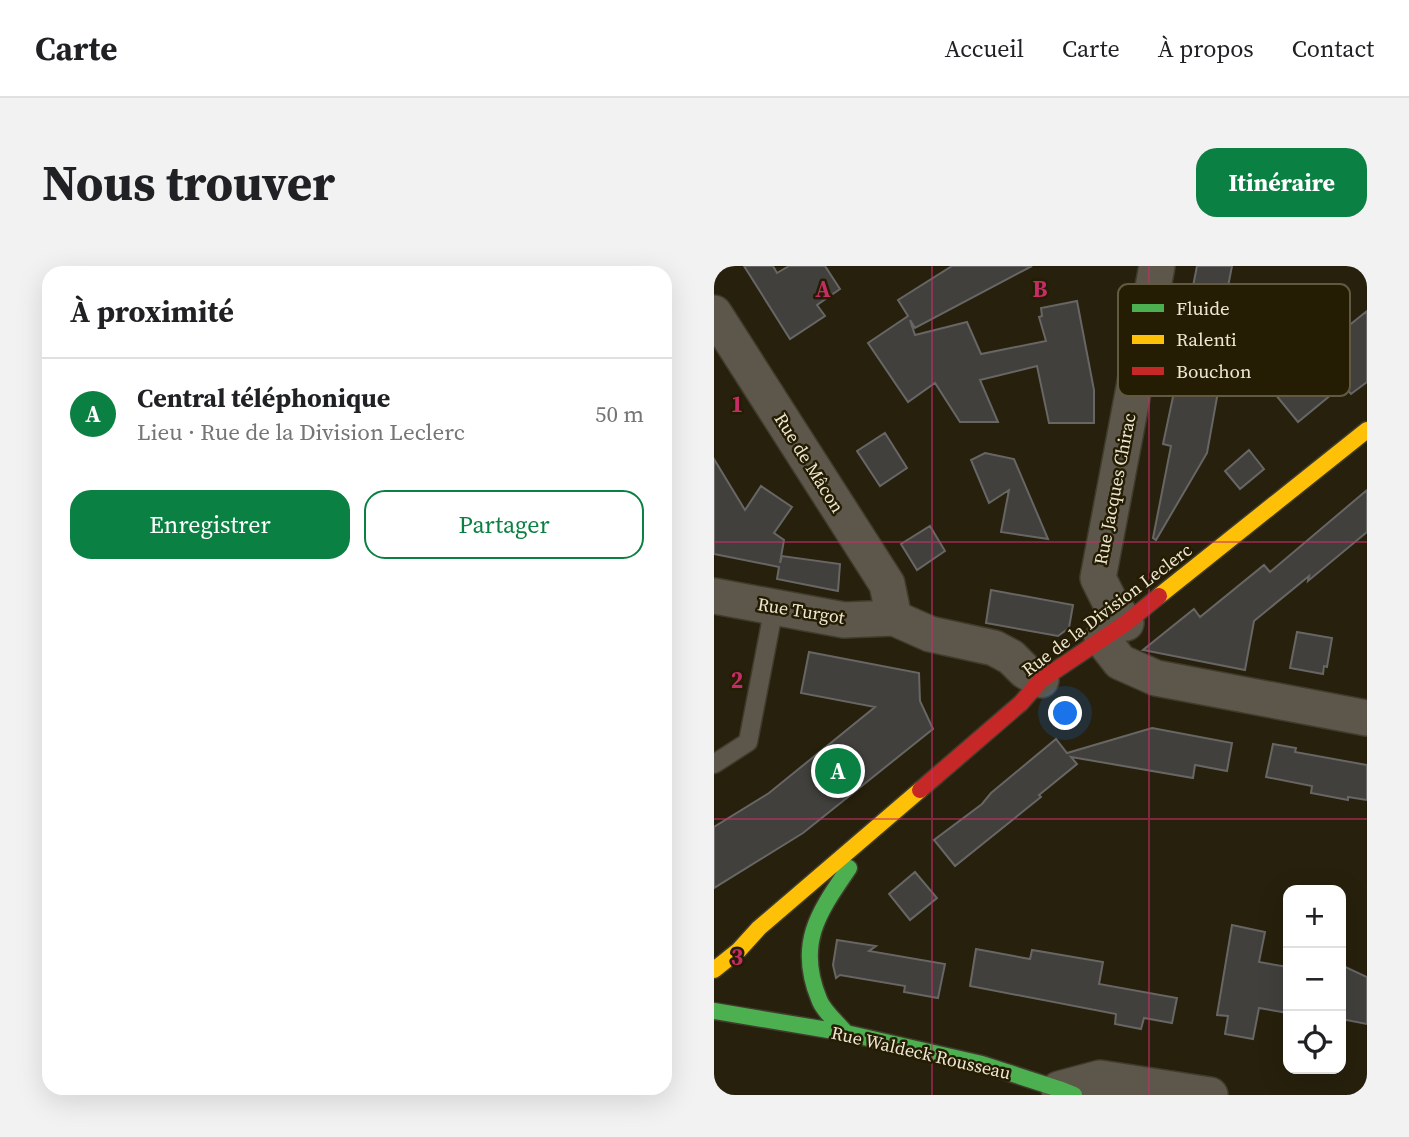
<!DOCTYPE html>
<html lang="fr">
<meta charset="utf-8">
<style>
body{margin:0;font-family:"Source Serif 4",serif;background:#f2f2f2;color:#202124}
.controls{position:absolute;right:21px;bottom:21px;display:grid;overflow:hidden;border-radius:14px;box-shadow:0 7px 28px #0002}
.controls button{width:63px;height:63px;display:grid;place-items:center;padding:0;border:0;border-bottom:2px solid #e0e0e0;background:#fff;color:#202124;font:35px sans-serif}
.you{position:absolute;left:352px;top:448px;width:24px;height:24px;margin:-18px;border:5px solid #fff;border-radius:50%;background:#1a73e8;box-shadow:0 0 0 10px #1a73e833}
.badge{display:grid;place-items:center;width:46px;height:46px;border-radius:50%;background:#0b8043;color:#fff;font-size:23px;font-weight:700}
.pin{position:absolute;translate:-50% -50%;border:4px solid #fff;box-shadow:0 2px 7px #0006}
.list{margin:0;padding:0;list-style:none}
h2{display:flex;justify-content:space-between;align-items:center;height:91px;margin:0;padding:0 28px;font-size:30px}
h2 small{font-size:23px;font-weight:400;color:#757577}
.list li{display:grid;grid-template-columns:46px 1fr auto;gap:21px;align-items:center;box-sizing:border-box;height:112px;padding:0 28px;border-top:2px solid #e0e0e0}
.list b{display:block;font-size:26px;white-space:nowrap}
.list p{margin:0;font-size:23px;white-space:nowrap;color:#757577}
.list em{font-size:23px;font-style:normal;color:#757577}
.actions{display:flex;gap:14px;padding:21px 28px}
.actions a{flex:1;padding:16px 0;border:2px solid #0b8043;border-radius:21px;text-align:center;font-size:24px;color:#0b8043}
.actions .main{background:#0b8043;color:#fff}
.icon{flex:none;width:38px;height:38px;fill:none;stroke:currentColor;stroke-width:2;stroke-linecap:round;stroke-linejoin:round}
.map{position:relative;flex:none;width:653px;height:829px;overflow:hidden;border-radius:21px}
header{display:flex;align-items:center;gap:42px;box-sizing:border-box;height:98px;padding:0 35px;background:#fff;border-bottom:2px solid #e0e0e0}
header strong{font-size:33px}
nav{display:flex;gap:38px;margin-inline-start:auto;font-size:24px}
.intro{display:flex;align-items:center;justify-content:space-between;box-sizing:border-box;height:168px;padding:0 42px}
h1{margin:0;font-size:49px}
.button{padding:18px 32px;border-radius:21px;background:#0b8043;color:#fff;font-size:24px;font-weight:700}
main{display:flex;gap:42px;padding:0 42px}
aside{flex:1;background:#fff;border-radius:21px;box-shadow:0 7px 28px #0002}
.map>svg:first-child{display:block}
.building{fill:#41403d;stroke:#676665;stroke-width:2}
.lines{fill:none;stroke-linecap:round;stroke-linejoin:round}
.lane-casing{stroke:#403c2d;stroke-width:21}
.street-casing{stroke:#403c2d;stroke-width:38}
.fast-casing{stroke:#403c2d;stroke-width:19}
.slow-casing{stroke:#403c2d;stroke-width:19}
.jam-casing{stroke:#403c2d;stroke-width:19}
.lane{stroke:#5c574a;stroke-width:18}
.street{stroke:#5c574a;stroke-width:35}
.fast{stroke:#4caf50;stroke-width:16}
.slow{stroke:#ffc107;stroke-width:16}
.jam{stroke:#c62828;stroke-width:16}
.grid{fill:none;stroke:#c62d67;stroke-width:2;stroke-opacity:0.55}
.labels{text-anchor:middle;stroke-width:5;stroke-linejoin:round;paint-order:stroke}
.street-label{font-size:18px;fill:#eee7d3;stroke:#251d03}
.key{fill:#251d03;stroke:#615a41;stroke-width:2}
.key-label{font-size:19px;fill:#eee7d3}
.grid-label{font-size:23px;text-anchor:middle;font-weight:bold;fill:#c62d67;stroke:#251d03;stroke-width:5;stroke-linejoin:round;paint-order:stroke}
</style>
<header>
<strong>Carte</strong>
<nav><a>Accueil</a><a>Carte</a><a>À propos</a><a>Contact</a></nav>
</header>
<div class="intro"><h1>Nous trouver</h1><a class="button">Itinéraire</a></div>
<main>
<aside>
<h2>À proximité<small></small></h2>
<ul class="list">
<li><span class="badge">A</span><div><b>Central téléphonique</b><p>Lieu · Rue de la Division Leclerc</p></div><em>50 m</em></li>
</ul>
<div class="actions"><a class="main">Enregistrer</a><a>Partager</a></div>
</aside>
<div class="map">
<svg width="653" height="829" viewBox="0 0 653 829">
<rect width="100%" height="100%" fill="#26200c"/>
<path class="building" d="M 30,0 L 59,0 L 63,7 L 75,0 L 111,0 L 126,23 L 103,39 L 111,50 L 76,73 Z
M 238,0 L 318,0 L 201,62 L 196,54 L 201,69 L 253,56 L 267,88 L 332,75 L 325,51 L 328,50 L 327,42 L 363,35 L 380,124 L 380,157 L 335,157 L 323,100 L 266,114 L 284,156 L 246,156 L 221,117 L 194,136 L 154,77 L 194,50 L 184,34 Z
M 483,0 L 518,0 L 509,46 L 518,48 L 493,187 L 442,274 L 439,272 L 457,180 L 449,178 L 460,126 L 456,126 L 464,96 Z
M 580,42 L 623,69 L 653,45 L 653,116 L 637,128 L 629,119 L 584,156 L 534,95 L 557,55 L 570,58 Z
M 171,167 L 193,202 L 166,220 L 143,185 Z
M 535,184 L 550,203 L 526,223 L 511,205 Z
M 271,187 L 300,193 L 334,273 L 287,266 L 295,224 L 275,237 L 257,194 Z
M 0,193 L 31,244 L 47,220 L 78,241 L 60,267 L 70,274 L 66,297 L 68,290 L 126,298 L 124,325 L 63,313 L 65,301 L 0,288 Z
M 653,224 L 653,266 L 594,315 L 595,310 L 540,355 L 531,404 L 429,384 L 480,343 L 486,351 L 550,299 L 556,306 Z
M 216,260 L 231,285 L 203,304 L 187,278 Z
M 277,324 L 359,339 L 355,362 L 344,370 L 272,357 Z
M 583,366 L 618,372 L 613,401 L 610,400 L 609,408 L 576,402 Z
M 95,386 L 205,407 L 206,435 L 219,463 L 89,567 L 0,622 L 0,561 L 55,527 L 161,441 L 87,427 Z
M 438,462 L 518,477 L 513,505 L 481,499 L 479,512 L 357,491 L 363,498 L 325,529 L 327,531 L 241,600 L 220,574 L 268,538 L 277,527 L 342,473 L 353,487 Z
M 559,478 L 582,482 L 581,486 L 653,499 L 653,534 L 634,531 L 634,534 L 597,527 L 598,520 L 552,511 Z
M 201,606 L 223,632 L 196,654 L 175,628 Z
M 518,659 L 551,666 L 545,696 L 574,701 L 574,747 L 545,742 L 539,773 L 511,768 L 514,750 L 503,749 Z
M 123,674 L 162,680 L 155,685 L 231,698 L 224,732 L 190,726 L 191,720 L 126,709 L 122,712 L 119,699 Z
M 262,683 L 316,693 L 318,684 L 389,696 L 385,718 L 463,732 L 458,757 L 430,752 L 427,763 L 401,758 L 402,748 L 256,720 Z
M 627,699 L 653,711 L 653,758 L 627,753 Z"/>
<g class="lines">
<g class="lane-casing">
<path id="lane" d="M 0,498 L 34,476 L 60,341"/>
</g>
<g class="street-casing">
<path id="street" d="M 0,47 L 173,318 L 180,352
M 0,330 L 130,354 L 180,352 L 216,368 L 280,382 L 297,391 L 311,405 L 327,414
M 412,357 L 395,334 L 384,312 L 443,0
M 388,373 L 406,396 L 442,412 L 653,452
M 345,823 L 386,812 L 496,829"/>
</g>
<g class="fast-casing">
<path id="fast" d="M 0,745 L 132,767 L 268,798 L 345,823
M 132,767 C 124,757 109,745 105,733 C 82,677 105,646 135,602
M 345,823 L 360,829"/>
</g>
<g class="slow-casing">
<path id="slow" d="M 445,330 L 653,164
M 0,704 L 25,684 L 45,662 L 206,524"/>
</g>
<g class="jam-casing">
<path id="jam" d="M 206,524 L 307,437 L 327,414 L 412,357 L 445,330"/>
</g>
<use href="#lane" class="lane"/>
<use href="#street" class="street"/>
<use href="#fast" class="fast"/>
<use href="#slow" class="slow"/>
<use href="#jam" class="jam"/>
</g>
<path class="grid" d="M 218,0 L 218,829M 435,0 L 435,829M 0,276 L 653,276M 0,553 L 653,553"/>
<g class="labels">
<g class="street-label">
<text transform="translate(95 197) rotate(58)" y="6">Rue de Mâcon</text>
<text transform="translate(401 223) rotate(-79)" y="6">Rue Jacques Chirac</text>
<text transform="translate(393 344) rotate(-37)" y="6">Rue de la Division Leclerc</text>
<text transform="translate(87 345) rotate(9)" y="6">Rue Turgot</text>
<text transform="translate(207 787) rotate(13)" y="6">Rue Waldeck Rousseau</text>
</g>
</g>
<rect x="404" y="18" width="232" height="112" rx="10" class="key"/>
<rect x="418" y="38" width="32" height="8" fill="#4caf50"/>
<rect x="418" y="69" width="32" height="9" fill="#ffc107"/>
<rect x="418" y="101" width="32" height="8" fill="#c62828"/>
<g class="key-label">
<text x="462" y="49">Fluide</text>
<text x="462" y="80">Ralenti</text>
<text x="462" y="112">Bouchon</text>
</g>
<g class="grid-label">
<text x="109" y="31">A</text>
<text x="326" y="31">B</text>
<text x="23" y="146">1</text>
<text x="23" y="422">2</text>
<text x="23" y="699">3</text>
</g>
</svg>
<div class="controls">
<button>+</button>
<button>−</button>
<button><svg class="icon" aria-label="locate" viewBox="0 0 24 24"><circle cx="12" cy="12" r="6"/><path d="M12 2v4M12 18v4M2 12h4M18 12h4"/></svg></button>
</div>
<div class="you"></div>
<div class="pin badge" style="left:124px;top:505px">A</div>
</div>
</main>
